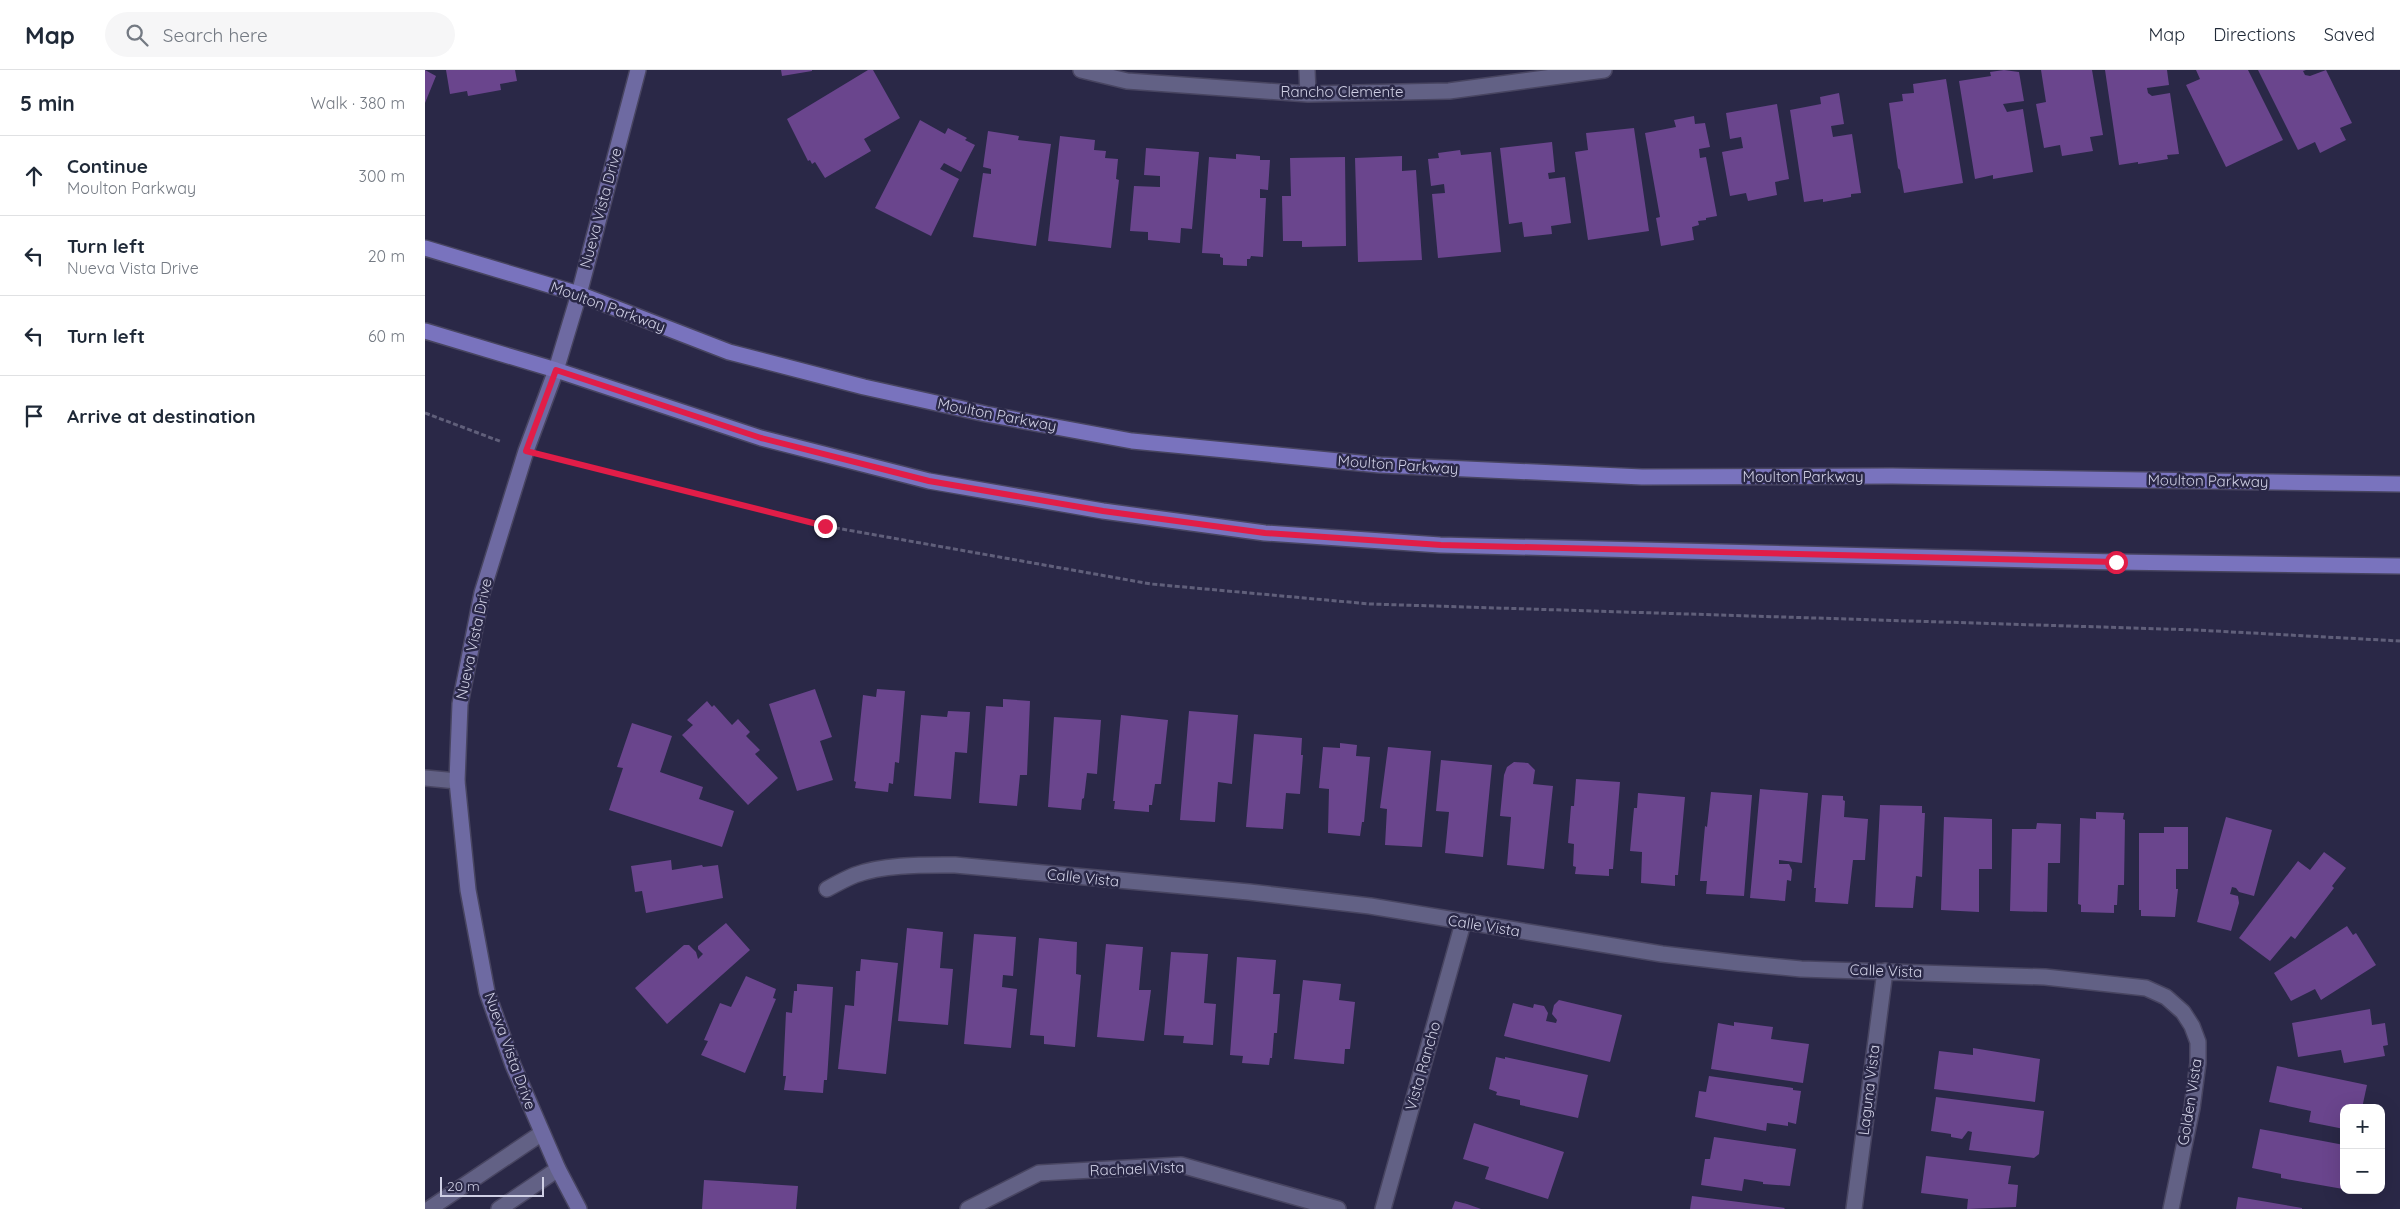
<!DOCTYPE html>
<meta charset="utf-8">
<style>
body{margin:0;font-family:Quicksand,sans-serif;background:#f6f6f7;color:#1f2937}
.controls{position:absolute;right:15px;bottom:15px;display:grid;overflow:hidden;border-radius:10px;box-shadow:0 5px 20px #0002}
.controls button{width:45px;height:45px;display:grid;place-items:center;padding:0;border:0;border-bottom:1px solid #e0e1e3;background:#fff;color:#1f2937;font:25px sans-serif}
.scale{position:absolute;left:15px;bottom:12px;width:104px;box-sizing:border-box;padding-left:5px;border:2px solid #d0d0e5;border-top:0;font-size:14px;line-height:18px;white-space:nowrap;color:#d0d0e5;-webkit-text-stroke:4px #2a2847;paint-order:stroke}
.stop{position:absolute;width:15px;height:15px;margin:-11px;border:4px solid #e11d48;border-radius:50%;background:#fff}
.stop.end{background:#e11d48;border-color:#fff;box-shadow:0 1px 5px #0008}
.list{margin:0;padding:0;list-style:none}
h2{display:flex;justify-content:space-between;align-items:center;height:65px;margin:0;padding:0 20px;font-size:21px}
h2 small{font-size:16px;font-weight:400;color:#747a83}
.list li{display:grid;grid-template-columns:32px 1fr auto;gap:15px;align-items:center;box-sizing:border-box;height:80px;padding:0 20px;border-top:1px solid #e0e1e3}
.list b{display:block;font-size:19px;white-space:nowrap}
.list p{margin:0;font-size:16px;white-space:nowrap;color:#747a83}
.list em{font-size:16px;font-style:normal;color:#747a83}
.icon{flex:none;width:28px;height:28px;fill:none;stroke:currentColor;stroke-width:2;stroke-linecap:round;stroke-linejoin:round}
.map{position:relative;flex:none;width:1975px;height:1139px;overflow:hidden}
header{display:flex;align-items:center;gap:30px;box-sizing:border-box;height:70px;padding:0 25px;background:#fff;border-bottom:1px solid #e0e1e3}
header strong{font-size:24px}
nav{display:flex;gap:28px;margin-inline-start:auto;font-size:18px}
.search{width:350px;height:45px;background:#f6f6f7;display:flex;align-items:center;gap:12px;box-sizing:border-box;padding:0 18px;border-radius:28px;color:#747a83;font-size:19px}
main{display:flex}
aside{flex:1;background:#fff}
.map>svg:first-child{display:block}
.building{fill:#6a458d}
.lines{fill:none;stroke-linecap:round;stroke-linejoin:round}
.street-casing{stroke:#484561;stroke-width:18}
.secondary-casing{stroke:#484561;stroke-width:18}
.primary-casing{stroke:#484561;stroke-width:18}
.path{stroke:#605f7a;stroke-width:3;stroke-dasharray:5 2.5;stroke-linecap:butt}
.street{stroke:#626185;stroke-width:15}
.secondary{stroke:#6e6aa2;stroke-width:15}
.primary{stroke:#7973be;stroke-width:15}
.route{stroke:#e11d48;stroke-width:6}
.labels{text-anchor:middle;stroke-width:5;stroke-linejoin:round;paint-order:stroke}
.street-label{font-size:15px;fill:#d0d0e5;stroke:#2a2847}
</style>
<header>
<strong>Map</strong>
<div class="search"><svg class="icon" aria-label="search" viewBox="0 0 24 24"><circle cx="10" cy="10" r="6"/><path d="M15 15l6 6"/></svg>Search here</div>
<nav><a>Map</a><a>Directions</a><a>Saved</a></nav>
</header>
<main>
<aside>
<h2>5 min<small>Walk · 380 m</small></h2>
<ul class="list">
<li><svg class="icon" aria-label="ahead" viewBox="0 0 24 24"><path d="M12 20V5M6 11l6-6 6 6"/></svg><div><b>Continue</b><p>Moulton Parkway</p></div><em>300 m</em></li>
<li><svg class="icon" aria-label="left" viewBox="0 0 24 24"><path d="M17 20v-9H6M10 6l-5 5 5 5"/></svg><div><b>Turn left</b><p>Nueva Vista Drive</p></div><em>20 m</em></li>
<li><svg class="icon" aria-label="left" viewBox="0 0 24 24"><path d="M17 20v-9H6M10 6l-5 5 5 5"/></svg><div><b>Turn left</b></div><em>60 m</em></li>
<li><svg class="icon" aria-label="arrive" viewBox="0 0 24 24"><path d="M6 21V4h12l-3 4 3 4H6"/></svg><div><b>Arrive at destination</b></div></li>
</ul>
</aside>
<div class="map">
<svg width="1975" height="1139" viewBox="0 0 1975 1139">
<rect width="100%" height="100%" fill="#2a2847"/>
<path class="building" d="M 0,0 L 11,6 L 0,33 Z
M 21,0 L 90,0 L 92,11 L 75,14 L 76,20 L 43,26 L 42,21 L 25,24 Z
M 356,0 L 387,0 L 387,1 L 357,6 Z
M 443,0 L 448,0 L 475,48 L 439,69 L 446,81 L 400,108 L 390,92 L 387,94 L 385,90 L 383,91 L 362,49 Z
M 1579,0 L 1594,2 L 1599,31 L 1578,34 L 1582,42 L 1598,39 L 1608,102 L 1568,109 L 1568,105 L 1550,109 L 1534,11 L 1566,6 L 1565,2 Z
M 1616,0 L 1667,0 L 1678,65 L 1665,67 L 1668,81 L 1637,86 L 1635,75 L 1619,78 L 1611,34 L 1621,32 Z
M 1680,0 L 1742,0 L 1744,15 L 1722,18 L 1723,23 L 1727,26 L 1745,23 L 1754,84 L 1742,85 L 1743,89 L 1713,94 L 1713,92 L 1694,95 Z
M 1771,0 L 1823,0 L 1858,70 L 1801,97 L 1761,15 L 1775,9 Z
M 1833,0 L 1881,0 L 1878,1 L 1880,5 L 1885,6 L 1901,0 L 1927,53 L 1915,58 L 1921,70 L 1895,83 L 1890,72 L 1873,80 Z
M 1521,9 L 1538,113 L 1479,123 L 1475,100 L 1473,98 L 1464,33 L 1478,31 L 1477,24 L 1489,23 L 1488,14 Z
M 1414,23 L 1419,54 L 1406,56 L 1408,67 L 1427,64 L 1436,123 L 1426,124 L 1426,127 L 1398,132 L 1398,129 L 1379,132 L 1365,40 L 1396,34 L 1395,27 Z
M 1352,34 L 1364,109 L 1350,112 L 1352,125 L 1323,131 L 1321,123 L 1305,126 L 1297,82 L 1318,78 L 1316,67 L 1305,69 L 1301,43 Z
M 1269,46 L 1270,54 L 1280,53 L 1285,77 L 1274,79 L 1275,88 L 1281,87 L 1292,146 L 1281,148 L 1281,150 L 1273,151 L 1274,155 L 1267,157 L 1269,170 L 1236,176 L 1231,148 L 1235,147 L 1220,63 L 1251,57 L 1249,50 Z
M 495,50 L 520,64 L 523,58 L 542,68 L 540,70 L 550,75 L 536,102 L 519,93 L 515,99 L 534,109 L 506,166 L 450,138 Z
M 1209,58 L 1224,161 L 1163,170 L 1150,82 L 1163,80 L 1161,63 Z
M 563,61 L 594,66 L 593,70 L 626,74 L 611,176 L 548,167 L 558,103 L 566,104 L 566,99 L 558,97 Z
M 635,66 L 670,70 L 669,80 L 681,81 L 680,88 L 693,89 L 691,109 L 694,110 L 686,178 L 623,171 Z
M 1127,72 L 1130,102 L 1123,103 L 1124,109 L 1140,107 L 1146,153 L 1126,156 L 1127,164 L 1099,167 L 1097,152 L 1084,154 L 1075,78 Z
M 721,78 L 774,82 L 767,159 L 756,158 L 755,173 L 723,170 L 723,162 L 705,161 L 709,116 L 735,117 L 735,106 L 719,105 Z
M 1035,80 L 1036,85 L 1066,82 L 1076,182 L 1013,188 L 1007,124 L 1020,123 L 1019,114 L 1006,116 L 1003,89 L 1014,88 L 1013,83 Z
M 811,84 L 835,86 L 835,90 L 845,90 L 843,120 L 835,119 L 835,128 L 841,128 L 838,187 L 826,186 L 825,189 L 822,189 L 822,196 L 798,195 L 798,188 L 795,187 L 795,184 L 777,183 L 784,87 L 811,89 Z
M 977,86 L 977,101 L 991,100 L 997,190 L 933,192 L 930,88 Z
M 920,87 L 921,176 L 877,177 L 877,171 L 858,171 L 857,126 L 866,126 L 865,88 Z
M 390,619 L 407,667 L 395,671 L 408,710 L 372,721 L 344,634 Z
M 452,619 L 480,621 L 474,693 L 470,692 L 468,714 L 464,713 L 463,722 L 430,718 L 431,712 L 429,711 L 438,625 L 451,627 Z
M 578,629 L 605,631 L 602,705 L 595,705 L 592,736 L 554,733 L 561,636 L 578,637 Z
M 282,631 L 287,637 L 289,635 L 307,655 L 313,649 L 325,662 L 321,666 L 335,680 L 330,684 L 353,708 L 323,735 L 257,665 L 268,655 L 262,650 Z
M 523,641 L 545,642 L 542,683 L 530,682 L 526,729 L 489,726 L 496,645 L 522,647 Z
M 764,641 L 813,645 L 807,714 L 793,712 L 790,752 L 755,750 Z
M 696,645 L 743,650 L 736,714 L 730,714 L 727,735 L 724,735 L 724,742 L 689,739 L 690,731 L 688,731 Z
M 629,647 L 676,650 L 672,704 L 662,703 L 659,728 L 657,729 L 656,740 L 623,737 Z
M 207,653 L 247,666 L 235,702 L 278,717 L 274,729 L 309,741 L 297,777 L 184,740 L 198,698 L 192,697 Z
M 829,664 L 877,668 L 876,685 L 878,685 L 875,724 L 861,723 L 858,759 L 821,757 Z
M 915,673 L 932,675 L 931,686 L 945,687 L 939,752 L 937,752 L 935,766 L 903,763 L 904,719 L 894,718 L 898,677 L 915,678 Z
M 963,677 L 1006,681 L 997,777 L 960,775 L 962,739 L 955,738 Z
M 1016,690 L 1067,695 L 1058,787 L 1020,783 L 1024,742 L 1011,741 Z
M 1089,692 L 1103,693 L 1110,700 L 1108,714 L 1128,716 L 1119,799 L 1082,795 L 1086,747 L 1075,746 L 1079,705 L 1082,697 Z
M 1151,709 L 1195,712 L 1188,799 L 1184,799 L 1184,806 L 1150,804 L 1151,797 L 1148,796 L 1149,774 L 1143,773 L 1146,736 L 1149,736 Z
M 1335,719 L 1383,723 L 1377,793 L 1354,790 L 1354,794 L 1364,794 L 1367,800 L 1366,811 L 1362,810 L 1360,831 L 1325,828 Z
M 1286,722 L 1327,725 L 1319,826 L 1281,824 L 1282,811 L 1275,811 L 1280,756 L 1282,757 Z
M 1213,723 L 1260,727 L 1253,805 L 1250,805 L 1250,816 L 1216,813 L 1217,782 L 1205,781 L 1209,738 L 1212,738 Z
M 1397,725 L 1418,726 L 1418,730 L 1420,731 L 1419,747 L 1443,749 L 1440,790 L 1428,790 L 1423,834 L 1390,832 L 1391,818 L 1389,818 Z
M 1455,735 L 1497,736 L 1497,743 L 1500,743 L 1497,807 L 1491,806 L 1488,838 L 1450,837 Z
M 1671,742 L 1699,743 L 1698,749 L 1700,750 L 1699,815 L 1693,815 L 1692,835 L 1689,835 L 1689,843 L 1656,842 L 1656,835 L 1653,834 L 1655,748 L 1671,749 Z
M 1519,747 L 1567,749 L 1567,799 L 1554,799 L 1554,842 L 1516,840 Z
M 1801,747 L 1847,760 L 1829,826 L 1814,822 L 1811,818 L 1807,817 L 1805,824 L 1813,826 L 1814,833 L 1806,861 L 1772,852 Z
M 1612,753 L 1636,754 L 1635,793 L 1623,793 L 1622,842 L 1585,841 L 1587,759 L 1611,759 Z
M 1739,757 L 1763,757 L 1763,799 L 1751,799 L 1751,819 L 1753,819 L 1750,847 L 1716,846 L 1716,840 L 1714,840 L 1714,763 L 1739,763 Z
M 1899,782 L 1921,798 L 1907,816 L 1909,818 L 1870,869 L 1866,866 L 1845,891 L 1814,868 L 1873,791 L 1885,800 Z
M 246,790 L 247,800 L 277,795 L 278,797 L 293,795 L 298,828 L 221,843 L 217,821 L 210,822 L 206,796 Z
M 301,853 L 325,880 L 242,954 L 210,918 L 259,875 L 264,875 L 271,882 L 273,889 L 278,884 L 273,879 L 273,876 Z
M 1922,856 L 1928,865 L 1931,863 L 1951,895 L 1896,930 L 1890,919 L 1866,931 L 1849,903 Z
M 482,858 L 518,862 L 515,898 L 528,899 L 523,955 L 473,951 Z
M 549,864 L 591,867 L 588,906 L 578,905 L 577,917 L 592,919 L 586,978 L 539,974 Z
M 614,868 L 652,872 L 651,904 L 656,905 L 650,977 L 619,974 L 619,966 L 605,965 Z
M 681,874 L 718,877 L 714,920 L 726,920 L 719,971 L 672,967 Z
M 746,882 L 783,884 L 779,933 L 791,934 L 788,975 L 758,973 L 759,966 L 739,965 Z
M 812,887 L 851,890 L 848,924 L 855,924 L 852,963 L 849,963 L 847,988 L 845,988 L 844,995 L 817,993 L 818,986 L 805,985 Z
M 436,889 L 473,893 L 461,1004 L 413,999 L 420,935 L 429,936 L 431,901 L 435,901 Z
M 321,906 L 351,919 L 348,928 L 351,929 L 320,1003 L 276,985 L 283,971 L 279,970 L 295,933 L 306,937 Z
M 878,910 L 916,914 L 914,930 L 930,932 L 925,979 L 920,979 L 919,994 L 869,989 Z
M 372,914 L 408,917 L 402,1010 L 399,1010 L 398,1023 L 359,1020 L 361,1006 L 358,1006 L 361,942 L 367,943 L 369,921 L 372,921 Z
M 1134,930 L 1197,945 L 1185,992 L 1079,966 L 1088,933 L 1108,938 L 1109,934 L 1119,936 L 1123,943 L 1121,951 L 1131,953 L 1132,950 L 1127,944 L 1129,935 Z
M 1945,939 L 1947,955 L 1960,953 L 1963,975 L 1958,976 L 1960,986 L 1919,993 L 1916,980 L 1873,987 L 1867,953 Z
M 1309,952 L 1348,957 L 1346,969 L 1384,974 L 1378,1013 L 1286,999 L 1293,953 L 1309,956 Z
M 1548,978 L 1615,989 L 1610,1032 L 1509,1019 L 1514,981 L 1548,985 Z
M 1071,987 L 1080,989 L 1080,987 L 1163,1005 L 1153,1048 L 1095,1035 L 1095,1030 L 1071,1025 L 1072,1022 L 1064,1019 Z
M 1852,996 L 1942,1015 L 1937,1038 L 1919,1038 L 1919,1059 L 1884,1052 L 1886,1041 L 1844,1032 Z
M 1284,1006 L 1368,1018 L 1368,1020 L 1376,1021 L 1371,1054 L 1363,1052 L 1363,1056 L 1342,1053 L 1341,1061 L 1270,1047 L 1274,1021 L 1281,1022 Z
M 1511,1027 L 1619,1041 L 1614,1084 L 1609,1088 L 1544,1080 L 1547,1062 L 1543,1061 L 1537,1069 L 1526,1067 L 1526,1064 L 1506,1061 Z
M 1049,1053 L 1139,1082 L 1123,1129 L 1060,1109 L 1064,1097 L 1038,1089 Z
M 1835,1059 L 1919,1075 L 1918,1119 L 1856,1108 L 1856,1104 L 1827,1098 Z
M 1289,1067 L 1371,1079 L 1365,1116 L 1338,1114 L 1338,1112 L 1319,1109 L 1317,1121 L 1276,1115 L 1280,1089 L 1285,1089 Z
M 1501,1086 L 1586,1096 L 1583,1114 L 1593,1115 L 1591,1137 L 1542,1139 L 1543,1129 L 1496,1123 Z
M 279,1110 L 373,1116 L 371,1139 L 277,1139 Z
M 1267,1126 L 1360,1138 L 1359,1139 L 1265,1139 Z
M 1813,1127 L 1877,1138 L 1877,1139 L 1811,1139 Z
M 1030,1131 L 1042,1134 L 1056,1139 L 1027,1139 Z"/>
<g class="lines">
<g class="street-casing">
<path id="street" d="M 656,0 L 702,11 L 883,24 L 1024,21 L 1179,0
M 882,0 L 883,24
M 0,708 L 32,711
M 402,819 C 411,814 420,809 430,805 C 459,794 499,795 530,795 L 824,822 L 945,836 L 1237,884 L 1314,893 L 1376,899 L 1620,907 L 1721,918 L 1741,927 L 1758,942 L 1767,956 L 1773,972 L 1773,993 L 1767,1038 L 1746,1139
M 4,1139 L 117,1063
M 74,1139 L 133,1099
M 543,1139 L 614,1103 L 756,1095 L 913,1139
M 958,1139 L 1038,853
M 1429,1139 L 1460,901"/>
</g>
<g class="secondary-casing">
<path id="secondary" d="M 154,1139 L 133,1099 L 88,995 L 62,922 L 43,820 L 32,711 L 35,634 L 57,523 L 101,381 L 131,300 L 154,224 L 213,0"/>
</g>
<g class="primary-casing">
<path id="primary" d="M 0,178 L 154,224 L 304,282 L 439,317 L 561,344 L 707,371 L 955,395 L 1217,407 L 1467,406 L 1975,414
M 0,261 L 131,300 L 336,368 L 504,411 L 678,441 L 840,463 L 1015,475 L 1691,492 L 1975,496"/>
</g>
<path class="path" d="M 0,343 L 77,372
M 126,387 L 400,456 L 726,514 L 945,534 L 1771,560 L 1975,571"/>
<use href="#street" class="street"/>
<use href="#secondary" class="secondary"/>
<use href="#primary" class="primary"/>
</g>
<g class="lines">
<path class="route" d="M 400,456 L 101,381 L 131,300 L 336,368 L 504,411 L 678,441 L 840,463 L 1016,475 L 1691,492"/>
</g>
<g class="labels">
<g class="street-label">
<text x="917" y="27">Rancho Clemente</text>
<text transform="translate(176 138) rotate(-75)" y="5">Nueva Vista Drive</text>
<text transform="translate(183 237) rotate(20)" y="5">Moulton Parkway</text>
<text transform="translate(572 345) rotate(11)" y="5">Moulton Parkway</text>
<text transform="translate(973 395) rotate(4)" y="5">Moulton Parkway</text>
<text x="1378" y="412">Moulton Parkway</text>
<text transform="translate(1783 411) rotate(1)" y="5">Moulton Parkway</text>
<text transform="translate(49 569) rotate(-78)" y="5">Nueva Vista Drive</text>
<text transform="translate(658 808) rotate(6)" y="5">Calle Vista</text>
<text transform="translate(1059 856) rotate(9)" y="5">Calle Vista</text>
<text transform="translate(1461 901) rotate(2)" y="5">Calle Vista</text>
<text transform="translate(85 981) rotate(70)" y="5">Nueva Vista Drive</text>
<text transform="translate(998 996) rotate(-74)" y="5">Vista Rancho</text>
<text transform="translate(1444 1020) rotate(-83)" y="5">Laguna Vista</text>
<text transform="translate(1765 1032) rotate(-81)" y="5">Golden Vista</text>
<text transform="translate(712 1099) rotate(-2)" y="5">Rachael Vista</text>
</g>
</g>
</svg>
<div class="controls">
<button>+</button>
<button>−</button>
</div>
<div class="scale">20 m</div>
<div class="stop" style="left:1691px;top:492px"></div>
<div class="stop end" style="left:400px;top:456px"></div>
</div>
</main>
